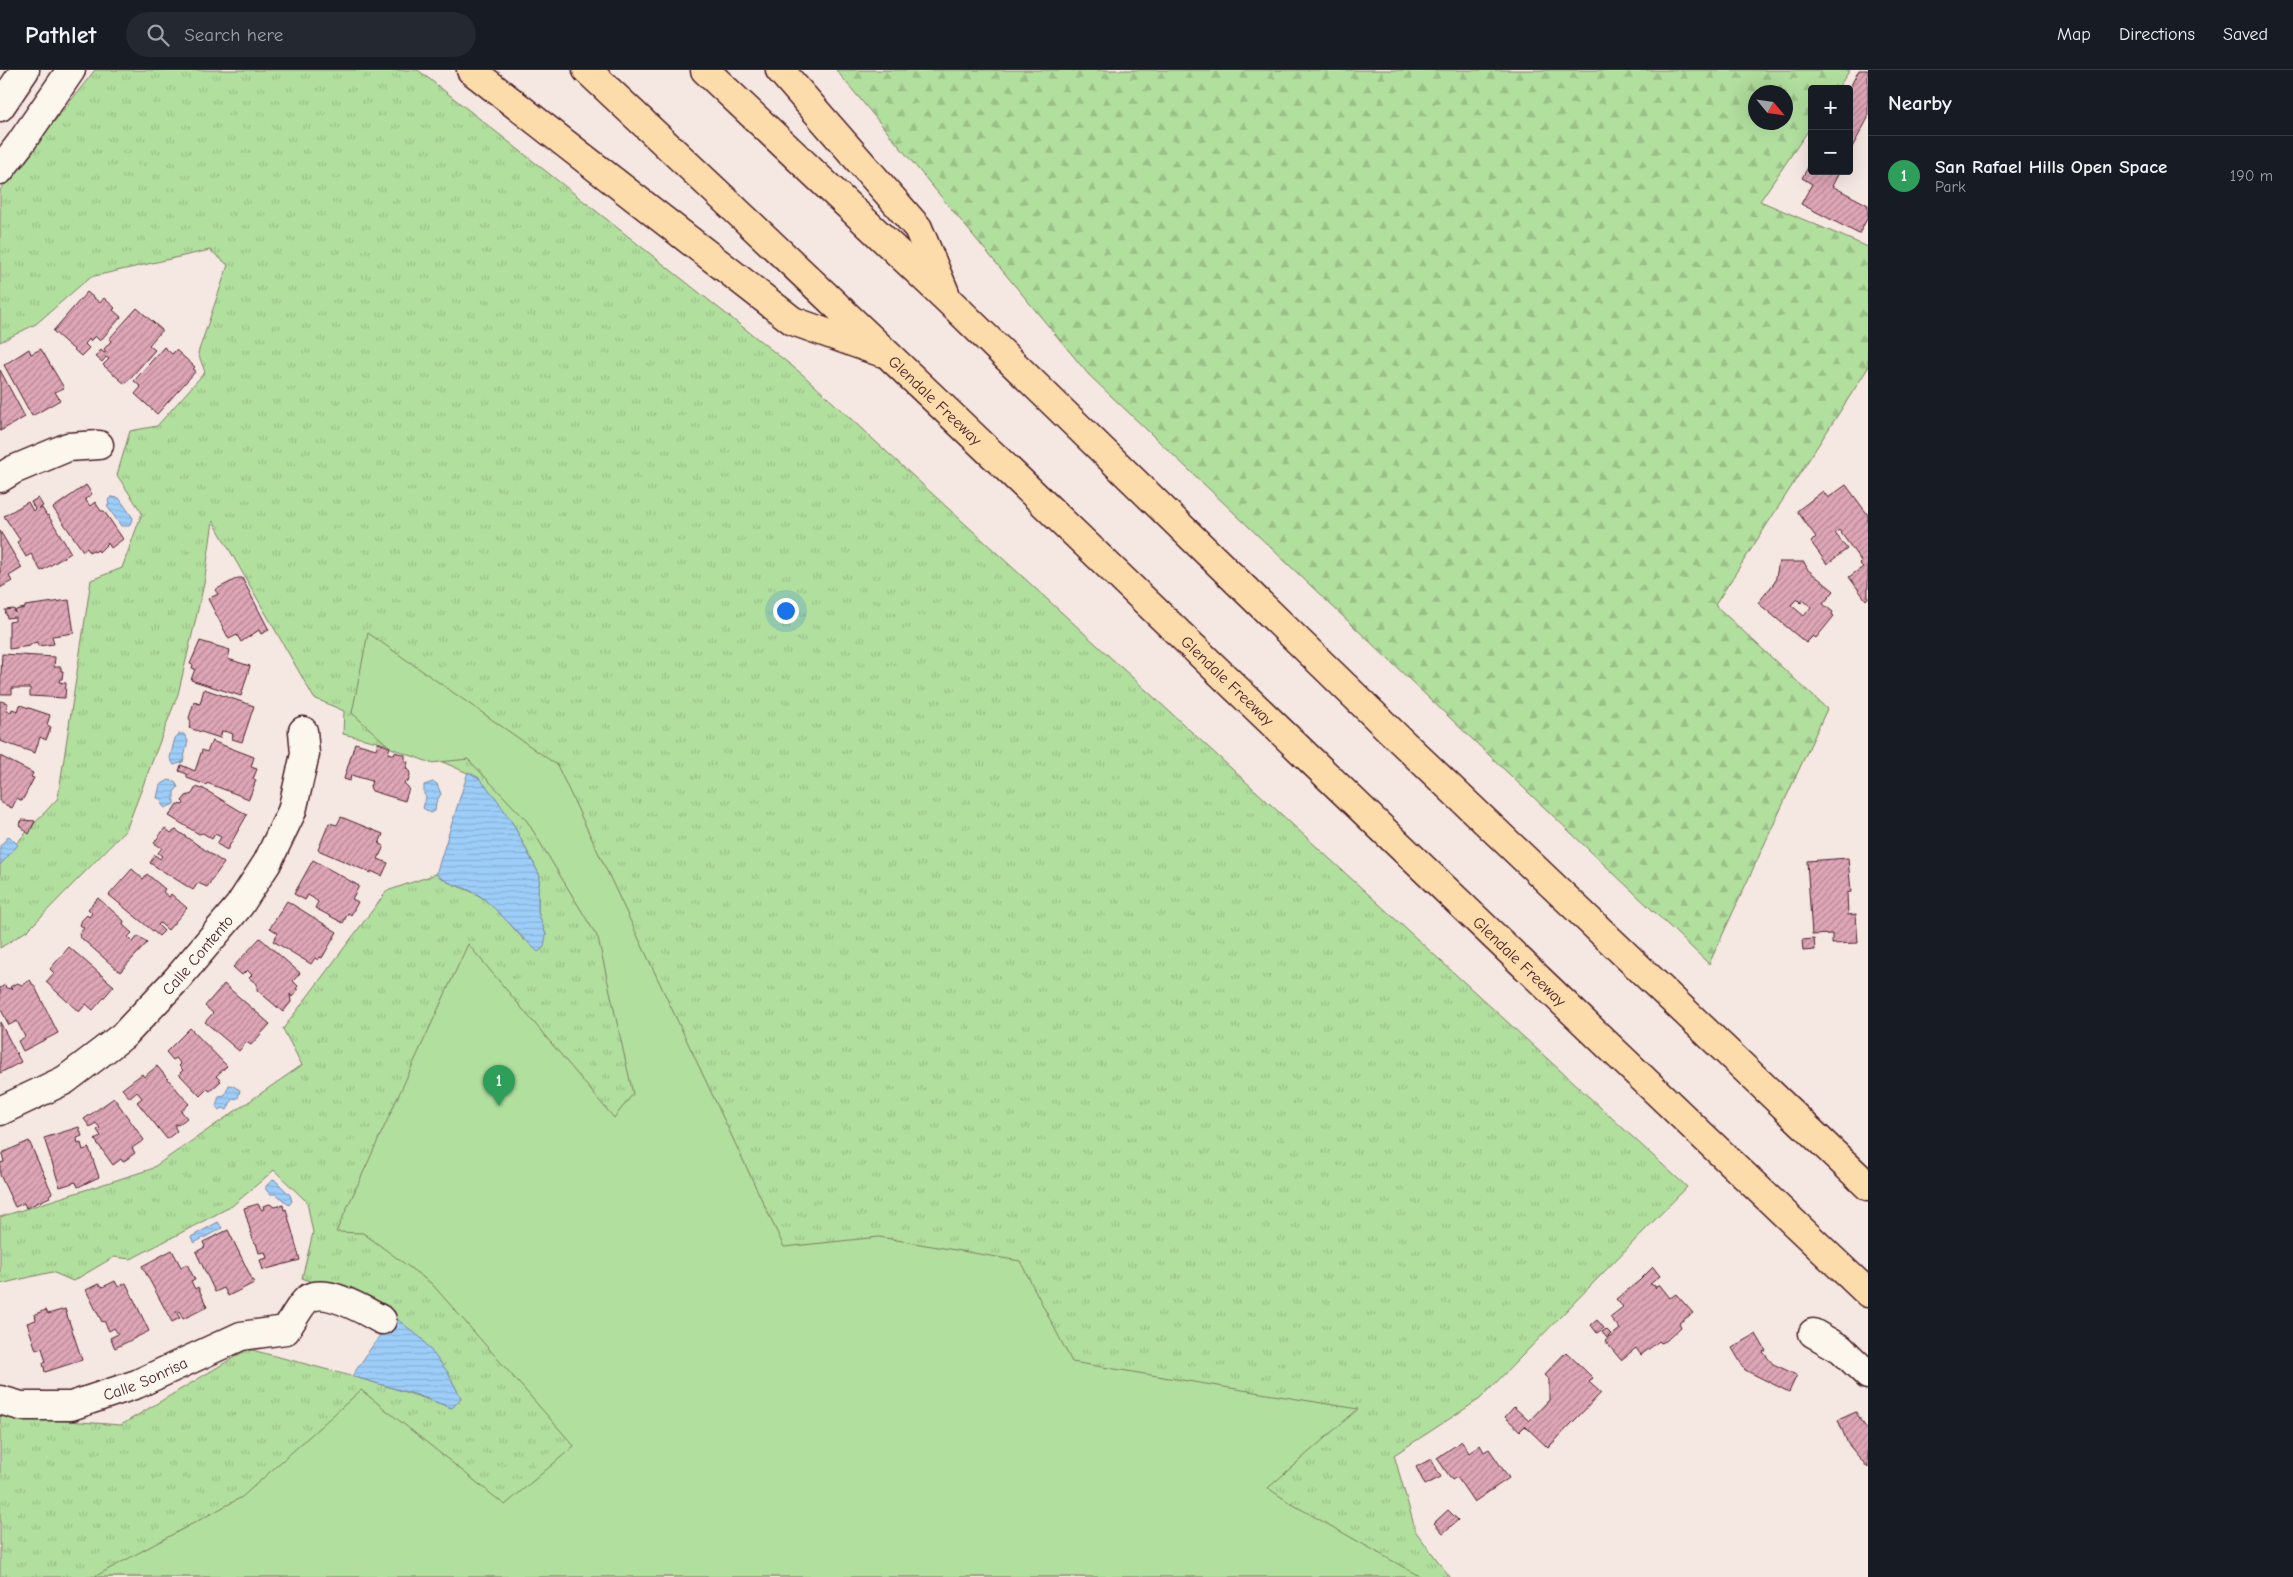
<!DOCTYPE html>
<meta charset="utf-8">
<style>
body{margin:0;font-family:"Comic Neue",sans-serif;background:#242831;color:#f1f3f6}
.controls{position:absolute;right:15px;top:15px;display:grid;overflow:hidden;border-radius:5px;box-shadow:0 5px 20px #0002}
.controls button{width:45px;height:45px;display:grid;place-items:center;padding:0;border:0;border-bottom:1px solid #363941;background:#171b24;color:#f1f3f6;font:25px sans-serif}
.compass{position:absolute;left:1748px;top:15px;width:45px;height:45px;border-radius:50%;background:#171b24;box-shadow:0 5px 20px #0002;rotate:119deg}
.you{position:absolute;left:785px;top:540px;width:18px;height:18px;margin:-12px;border:4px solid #fff;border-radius:50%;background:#1a73e8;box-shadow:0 0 0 8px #1a73e833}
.badge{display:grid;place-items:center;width:32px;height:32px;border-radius:50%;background:#d1495b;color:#fff;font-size:16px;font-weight:700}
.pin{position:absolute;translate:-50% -41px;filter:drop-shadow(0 1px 2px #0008)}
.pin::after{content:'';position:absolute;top:26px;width:18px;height:15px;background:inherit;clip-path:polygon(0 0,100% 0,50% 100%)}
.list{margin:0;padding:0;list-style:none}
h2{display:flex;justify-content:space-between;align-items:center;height:65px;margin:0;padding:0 20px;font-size:21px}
h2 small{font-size:16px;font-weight:400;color:#9ea1a6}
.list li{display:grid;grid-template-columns:32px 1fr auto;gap:15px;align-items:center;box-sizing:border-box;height:80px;padding:0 20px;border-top:1px solid #363941}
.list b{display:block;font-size:19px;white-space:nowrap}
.list p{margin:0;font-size:16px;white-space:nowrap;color:#9ea1a6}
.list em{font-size:16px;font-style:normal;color:#9ea1a6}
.icon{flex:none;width:28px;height:28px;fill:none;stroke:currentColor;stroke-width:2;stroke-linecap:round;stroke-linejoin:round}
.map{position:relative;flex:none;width:1868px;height:1507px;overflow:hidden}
header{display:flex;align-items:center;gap:30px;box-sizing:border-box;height:70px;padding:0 25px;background:#171b24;border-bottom:1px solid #363941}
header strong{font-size:24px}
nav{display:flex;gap:28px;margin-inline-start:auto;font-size:18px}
.search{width:350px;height:45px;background:#242831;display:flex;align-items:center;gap:12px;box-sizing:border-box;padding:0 18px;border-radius:28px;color:#9ea1a6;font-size:19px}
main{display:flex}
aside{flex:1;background:#171b24}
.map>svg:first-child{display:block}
.grass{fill:url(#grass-tufts);stroke:#7e7f64}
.forest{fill:url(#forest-firs);stroke:#7e7f64;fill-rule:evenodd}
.park{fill:#b1df9e;stroke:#7e7f64}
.water{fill:url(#water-rules);stroke:#7b88a7}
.building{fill:url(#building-hatch);stroke:#4a1f2b;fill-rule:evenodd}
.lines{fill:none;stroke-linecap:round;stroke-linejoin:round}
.minor-casing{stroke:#4a1f2b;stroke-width:31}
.highway-casing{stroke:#4a1f2b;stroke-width:31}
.minor{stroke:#fbf7ec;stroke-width:28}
.highway{stroke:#fddcac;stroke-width:28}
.labels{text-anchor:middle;stroke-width:5;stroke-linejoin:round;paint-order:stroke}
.street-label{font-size:16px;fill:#4a1f2b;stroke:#fbf7ec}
</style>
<header>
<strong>Pathlet</strong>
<div class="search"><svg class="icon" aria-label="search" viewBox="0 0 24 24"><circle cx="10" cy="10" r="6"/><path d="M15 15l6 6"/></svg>Search here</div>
<nav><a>Map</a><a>Directions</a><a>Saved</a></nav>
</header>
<main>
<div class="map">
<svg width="1868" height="1507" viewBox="0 0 1868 1507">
<defs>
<pattern id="grass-tufts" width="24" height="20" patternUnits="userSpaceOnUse" patternTransform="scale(1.25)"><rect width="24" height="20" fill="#b1df9e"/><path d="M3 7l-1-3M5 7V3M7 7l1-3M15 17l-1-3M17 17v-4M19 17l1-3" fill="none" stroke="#9abf88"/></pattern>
<pattern id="forest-firs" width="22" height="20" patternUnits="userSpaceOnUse" patternTransform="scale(1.25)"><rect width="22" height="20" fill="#b1df9e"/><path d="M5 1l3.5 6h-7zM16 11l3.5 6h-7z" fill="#9abf88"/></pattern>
<pattern id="water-rules" width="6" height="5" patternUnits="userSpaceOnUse" patternTransform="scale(1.25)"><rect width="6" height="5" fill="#9ccef9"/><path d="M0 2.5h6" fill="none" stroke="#88b0d6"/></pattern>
<pattern id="building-hatch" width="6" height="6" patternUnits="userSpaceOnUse" patternTransform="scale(1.25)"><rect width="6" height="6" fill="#dea6b7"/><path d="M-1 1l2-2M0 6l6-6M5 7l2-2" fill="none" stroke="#b68795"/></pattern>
</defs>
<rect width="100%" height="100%" fill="#f5e7e1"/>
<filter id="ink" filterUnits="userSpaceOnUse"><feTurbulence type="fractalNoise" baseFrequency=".02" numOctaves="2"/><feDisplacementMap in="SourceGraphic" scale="10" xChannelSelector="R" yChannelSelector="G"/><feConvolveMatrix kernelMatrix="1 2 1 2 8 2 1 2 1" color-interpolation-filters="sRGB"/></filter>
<g filter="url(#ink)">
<path class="grass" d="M 95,0 L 418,0 L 802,304 L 1687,1117 L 1480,1329 L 1394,1385 L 1416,1462 L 1450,1507 L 0,1507 L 0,1346 L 121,1355 L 248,1279 C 316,1297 385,1313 452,1338 L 461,1328 L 447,1301 L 393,1246 L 302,1208 L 313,1163 L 307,1132 L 274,1100 L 232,1136 L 131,1189 L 114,1187 L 73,1211 L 52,1202 L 0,1214 L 0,1147 L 151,1099 L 302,995 L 283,959 L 387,821 L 436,804 C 449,816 466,817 481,827 C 497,837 511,856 524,870 L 546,865 L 538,842 L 538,821 L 540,806 L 513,754 L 479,708 L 420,682 L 343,664 L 344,641 L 314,628 L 213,451 L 204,514 L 178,624 L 126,760 L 28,860 L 0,878 L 0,791 L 58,728 L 91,510 L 122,498 L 142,443 L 117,405 L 130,361 L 157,356 L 205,302 L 198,283 L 228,195 L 210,180 L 90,207 L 36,254 L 0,272 L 0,120 Z"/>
<path class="forest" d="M 836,0 L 1850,0 L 1837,19 L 1812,19 L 1812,55 L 1760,131 L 1868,177 L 1868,298 L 1715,535 L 1827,639 L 1709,894 L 1089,305 ZM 1756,22 L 1786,22 L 1786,52 L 1756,52 Z"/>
<path class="park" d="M 368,563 L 557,695 L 784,1177 L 879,1167 L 1020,1191 L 1072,1292 L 1358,1339 L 1268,1418 L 1290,1433 L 1421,1507 L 94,1507 L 242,1427 L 361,1320 L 505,1435 L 574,1376 L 432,1214 L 363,1163 L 336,1162 L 468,874 L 614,1048 L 633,1024 L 598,868 L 527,751 L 468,689 L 431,693 L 391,678 L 352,643 Z"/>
<path class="water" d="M 111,427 L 119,428 L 133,448 L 129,456 L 121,456 L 107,436 L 109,435 L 108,430 Z
M 179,664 L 184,664 L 188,671 L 183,692 L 174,695 L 170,688 L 175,668 Z
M 468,702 L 479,708 L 496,728 L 513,754 L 540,806 L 538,821 L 538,842 L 546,865 L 544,877 L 538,882 C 519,865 503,845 484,829 C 469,816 450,817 436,804 Z
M 169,710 L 175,712 L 178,717 L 174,722 L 174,734 L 165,738 L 162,735 L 161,729 L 157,728 L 160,715 Z
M 433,712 L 437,714 L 441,724 L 436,732 L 435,741 L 431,743 L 423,738 L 426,727 L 424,724 L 424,715 Z
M 9,766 L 18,775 L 0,795 L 0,776 Z
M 229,1015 L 233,1016 L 240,1020 L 238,1028 L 232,1029 L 227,1040 L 223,1038 L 219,1040 L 216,1036 L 219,1026 L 225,1025 Z
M 274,1109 L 290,1125 L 292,1131 L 289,1135 L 276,1124 L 270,1124 L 266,1120 L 266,1116 Z
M 218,1152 L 222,1158 L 194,1173 L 191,1167 Z
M 393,1246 L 421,1268 L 447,1301 L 461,1328 L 452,1338 L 417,1325 L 352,1306 Z"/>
<path class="building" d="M 1859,0 L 1868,0 L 1868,48 L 1849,83 L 1849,19 Z
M 1812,90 L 1812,101 L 1840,101 L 1832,116 L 1868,135 L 1868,147 L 1859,164 L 1801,134 L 1812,114 L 1802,108 Z
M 87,222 L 100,233 L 104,228 L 115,238 L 113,240 L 121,247 L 100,271 L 95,266 L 90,271 L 89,269 L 85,274 L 89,278 L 81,286 L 53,261 Z
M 137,238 L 162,260 L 149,275 L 155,280 L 125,314 L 103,295 L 109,289 L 106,287 L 102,292 L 95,286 L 101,280 L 104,283 L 106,282 L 104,279 L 111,271 L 109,269 Z
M 164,277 L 172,284 L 176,280 L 195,297 L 193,299 L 196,301 L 157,344 L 135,324 L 141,317 L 134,311 Z
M 29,279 L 31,284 L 41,279 L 64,318 L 55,322 L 60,330 L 32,346 L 4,295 Z
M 0,300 L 25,347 L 0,361 Z
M 86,415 L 92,424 L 85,429 L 90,436 L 95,432 L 101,441 L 104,441 L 123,469 L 111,478 L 108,473 L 99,482 L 98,480 L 94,482 L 93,480 L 89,482 L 87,478 L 83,481 L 53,438 Z
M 1846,415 L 1868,445 L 1868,528 L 1866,530 L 1849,507 L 1863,497 L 1859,493 L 1861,491 L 1839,460 L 1835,463 L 1847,479 L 1827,494 L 1811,472 L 1816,467 L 1797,441 L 1823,421 L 1828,428 Z
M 38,428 L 43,436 L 39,438 L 42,438 L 47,446 L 48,445 L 71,483 L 41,501 L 31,484 L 26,487 L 17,472 L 20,470 L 4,446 L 28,432 L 33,441 L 35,439 L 31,432 Z
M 0,461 L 22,498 L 9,506 L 12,511 L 0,518 Z
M 1779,492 L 1804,492 L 1808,500 L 1834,521 L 1823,534 L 1833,542 L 1832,544 L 1834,546 L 1816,568 L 1813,566 L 1806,573 L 1758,533 L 1775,512 ZM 1797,529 L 1801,533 L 1803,530 L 1811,537 L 1804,546 L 1791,535 Z
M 238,508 L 242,508 L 269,560 L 261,564 L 259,560 L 241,572 L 237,565 L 229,569 L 208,529 L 218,524 L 215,520 Z
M 69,530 L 74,563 L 52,566 L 54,574 L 38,576 L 37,572 L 30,574 L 30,576 L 9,579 L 9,552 L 15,551 L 15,547 L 7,548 L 5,540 L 14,539 L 15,543 L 16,540 L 25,538 L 25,536 Z
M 200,571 L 230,580 L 228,589 L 250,596 L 241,626 L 191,610 L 195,599 L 192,598 L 193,595 L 190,594 Z
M 2,584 L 55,587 L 54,597 L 61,597 L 61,601 L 63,601 L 62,609 L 60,609 L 59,612 L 66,613 L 65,628 L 30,626 L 30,618 L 12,618 L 12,624 L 0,624 Z
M 204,619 L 254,636 L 242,672 L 232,669 L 233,664 L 228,662 L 222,661 L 220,668 L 189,658 L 191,652 L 189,648 L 194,632 L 200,634 Z
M 0,631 L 8,633 L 6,640 L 11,642 L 12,639 L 18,641 L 20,635 L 50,645 L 47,655 L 51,657 L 46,670 L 40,667 L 35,683 L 0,671 Z
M 212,671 L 254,687 L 251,697 L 257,699 L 253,709 L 256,710 L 249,729 L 207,713 L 206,715 L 187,708 L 187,704 L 179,701 L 181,695 L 195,701 L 202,680 L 207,682 Z
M 355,673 L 376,679 L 378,673 L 390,677 L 388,683 L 394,685 L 395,682 L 405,685 L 405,691 L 408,692 L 406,699 L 409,700 L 410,705 L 408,712 L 405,711 L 404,713 L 409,718 L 405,731 L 372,721 L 370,717 L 372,711 L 351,705 L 350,711 L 344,709 Z
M 0,686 L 33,703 L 31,707 L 34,708 L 22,731 L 17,728 L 12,738 L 0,732 Z
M 196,717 L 201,719 L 202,718 L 247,745 L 227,780 L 217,774 L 221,767 L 215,764 L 212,769 L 203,763 L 199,764 L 169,746 L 177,734 L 183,735 L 184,733 L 182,731 L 186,726 L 192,724 Z
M 341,747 L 383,764 L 379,774 L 384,776 L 378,789 L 388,793 L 382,806 L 371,801 L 371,803 L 318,780 L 329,753 L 337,755 Z
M 22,750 L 35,751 L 29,764 L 19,755 Z
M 165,758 L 171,763 L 176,760 L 224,793 L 207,817 L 198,813 L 193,820 L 150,793 L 155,785 L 160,789 L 162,786 L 158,783 L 162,778 L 154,773 Z
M 1848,788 L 1851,822 L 1847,823 L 1848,845 L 1856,844 L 1858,873 L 1832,874 L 1832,864 L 1812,865 L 1807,791 Z
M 313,790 L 359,816 L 352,829 L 358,832 L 351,845 L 348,843 L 343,853 L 315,838 L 318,832 L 313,828 L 308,825 L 305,830 L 294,824 Z
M 132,799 L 143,809 L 147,804 L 165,819 L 163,822 L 169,827 L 171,824 L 187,838 L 168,860 L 160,853 L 158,855 L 164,861 L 159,866 L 109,825 Z
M 98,828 L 124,851 L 123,855 L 132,863 L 128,867 L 133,872 L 138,866 L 147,873 L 120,902 L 80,867 L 79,864 L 84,858 L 80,855 L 82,850 L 87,845 L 89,847 L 92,843 L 88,839 Z
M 287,831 L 337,862 L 322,888 L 320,887 L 318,890 L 315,888 L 311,894 L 273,871 L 278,863 L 270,858 Z
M 260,868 L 300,903 L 293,911 L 298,916 L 296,919 L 298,920 L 292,927 L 290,924 L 291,932 L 283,942 L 257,920 L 257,914 L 249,908 L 252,905 L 247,900 L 242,905 L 233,897 Z
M 1814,869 L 1815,880 L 1803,881 L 1802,870 Z
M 69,877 L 114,916 L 93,940 L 86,934 L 79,942 L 46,912 L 54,903 L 50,899 Z
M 30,910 L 33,915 L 34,915 L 58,963 L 23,981 L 18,971 L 25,967 L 17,951 L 9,955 L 0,938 L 0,918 L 5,915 L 6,918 L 12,919 L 10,917 L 17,913 L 22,915 Z
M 224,914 L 270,954 L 251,975 L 246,972 L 239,981 L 205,952 L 213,943 L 205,936 Z
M 0,952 L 21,992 L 0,1003 Z
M 190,958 L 227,996 L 216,1006 L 221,1011 L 210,1021 L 207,1019 L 200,1026 L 179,1004 L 183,1000 L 179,996 L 181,994 L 176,988 L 173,990 L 166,982 Z
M 157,996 L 189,1034 L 181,1041 L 187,1048 L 178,1055 L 175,1054 L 175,1058 L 177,1061 L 167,1069 L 137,1032 L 142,1028 L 137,1022 L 130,1028 L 122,1019 L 142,1004 L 144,1007 Z
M 114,1028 L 144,1070 L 132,1078 L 135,1083 L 123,1092 L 121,1089 L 113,1095 L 95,1070 L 101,1066 L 97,1060 L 100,1058 L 96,1053 L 90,1057 L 84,1049 Z
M 79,1057 L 82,1066 L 77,1068 L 78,1074 L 81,1073 L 83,1080 L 89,1078 L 99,1107 L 78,1117 L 76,1112 L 60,1117 L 44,1068 Z
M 29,1071 L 52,1123 L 49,1125 L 50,1127 L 26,1138 L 24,1133 L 15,1137 L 0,1105 L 0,1093 L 4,1092 L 2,1083 Z
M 258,1134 L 262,1140 L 264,1139 L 263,1136 L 270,1134 L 274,1137 L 283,1135 L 284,1140 L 286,1139 L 300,1190 L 263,1200 L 260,1190 L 267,1188 L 265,1182 L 259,1183 L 256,1173 L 254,1174 L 244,1138 Z
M 228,1160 L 254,1213 L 228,1226 L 224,1218 L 215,1222 L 196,1182 L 205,1177 L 203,1172 Z
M 172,1180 L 181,1197 L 187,1194 L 195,1210 L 191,1211 L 195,1219 L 198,1217 L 207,1237 L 183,1249 L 179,1241 L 176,1242 L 180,1248 L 172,1252 L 142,1196 Z
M 1653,1197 L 1660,1206 L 1650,1214 L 1655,1216 L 1655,1218 L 1659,1214 L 1670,1228 L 1676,1224 L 1693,1243 L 1679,1253 L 1681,1257 L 1666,1271 L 1661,1273 L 1659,1271 L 1641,1285 L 1636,1278 L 1621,1290 L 1605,1271 L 1620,1259 L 1610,1247 L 1623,1237 L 1616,1229 L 1639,1211 Z
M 115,1211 L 118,1217 L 126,1213 L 149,1261 L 115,1278 L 110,1268 L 118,1264 L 114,1258 L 109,1261 L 104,1251 L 102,1252 L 86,1220 L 98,1214 L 103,1217 Z
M 65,1239 L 82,1290 L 45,1302 L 43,1293 L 46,1292 L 42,1278 L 36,1280 L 27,1253 L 36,1250 L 35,1244 L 46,1240 L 48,1244 Z
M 1597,1250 L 1604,1258 L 1597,1263 L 1591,1255 Z
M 1606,1259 L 1611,1264 L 1607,1268 L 1602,1262 Z
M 1756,1264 L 1766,1281 L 1763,1282 L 1773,1294 L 1797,1305 L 1789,1322 L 1745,1300 L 1732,1278 Z
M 1566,1282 L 1593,1308 L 1589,1312 L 1601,1323 L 1548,1378 L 1525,1356 L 1520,1361 L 1505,1347 L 1514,1337 L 1529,1351 L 1549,1330 L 1549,1310 L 1544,1305 Z
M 1856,1342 L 1866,1358 L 1868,1357 L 1868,1398 L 1848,1374 L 1838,1350 Z
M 1462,1371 L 1469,1383 L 1480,1375 L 1484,1382 L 1489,1379 L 1509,1408 L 1474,1432 L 1457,1407 L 1452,1410 L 1437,1388 Z
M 1431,1389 L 1441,1407 L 1425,1415 L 1416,1397 Z
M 1448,1440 L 1458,1450 L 1443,1463 L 1434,1453 Z"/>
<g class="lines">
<g class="minor-casing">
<g id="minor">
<path d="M 0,37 L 25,0"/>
<path d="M 0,100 L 20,74 L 71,0"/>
<path d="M 0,408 L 13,400 L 68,377 L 99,375"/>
<path id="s1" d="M 0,1041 L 65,1010 L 124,965 L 177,909 L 239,836 L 267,793 L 292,741 L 305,684 L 303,661"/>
<path d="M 1813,1263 L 1841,1279 L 1868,1305"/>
<path id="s2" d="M 0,1330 L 21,1336 L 71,1336 L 137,1314 L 241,1266 L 286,1260 C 291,1252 302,1232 309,1228 C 328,1218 365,1241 382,1250"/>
</g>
</g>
<g class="highway-casing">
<g id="highway">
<path d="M 471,0 L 793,251 L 880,282"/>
<path id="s3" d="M 587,0 C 1018,404 1439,817 1868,1223"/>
<path d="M 705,0 L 949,231 L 1400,670 L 1868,1116"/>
<path d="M 780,0 L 918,158 L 945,223"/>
</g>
</g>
<use href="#minor" class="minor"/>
<use href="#highway" class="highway"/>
</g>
</g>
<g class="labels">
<g class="street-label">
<text dy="6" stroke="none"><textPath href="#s3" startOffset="480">Glendale Freeway</textPath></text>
<text dy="6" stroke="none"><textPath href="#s3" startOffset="885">Glendale Freeway</textPath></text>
<text dy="6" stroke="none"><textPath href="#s1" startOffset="255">Calle Contento</textPath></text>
<text dy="6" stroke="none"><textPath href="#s3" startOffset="1290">Glendale Freeway</textPath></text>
<text dy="6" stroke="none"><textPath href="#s2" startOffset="151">Calle Sonrisa</textPath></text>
</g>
</g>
</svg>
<div class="controls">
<button>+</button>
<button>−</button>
</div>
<svg class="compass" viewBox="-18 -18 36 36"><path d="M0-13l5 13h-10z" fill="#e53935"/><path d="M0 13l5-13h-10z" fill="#9ea1a6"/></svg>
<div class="you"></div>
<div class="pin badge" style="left:499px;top:1036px;background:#2e9e5b">1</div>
</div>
<aside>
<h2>Nearby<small></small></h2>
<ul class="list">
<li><span class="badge" style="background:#2e9e5b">1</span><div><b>San Rafael Hills Open Space</b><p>Park</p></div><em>190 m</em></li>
</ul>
</aside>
</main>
